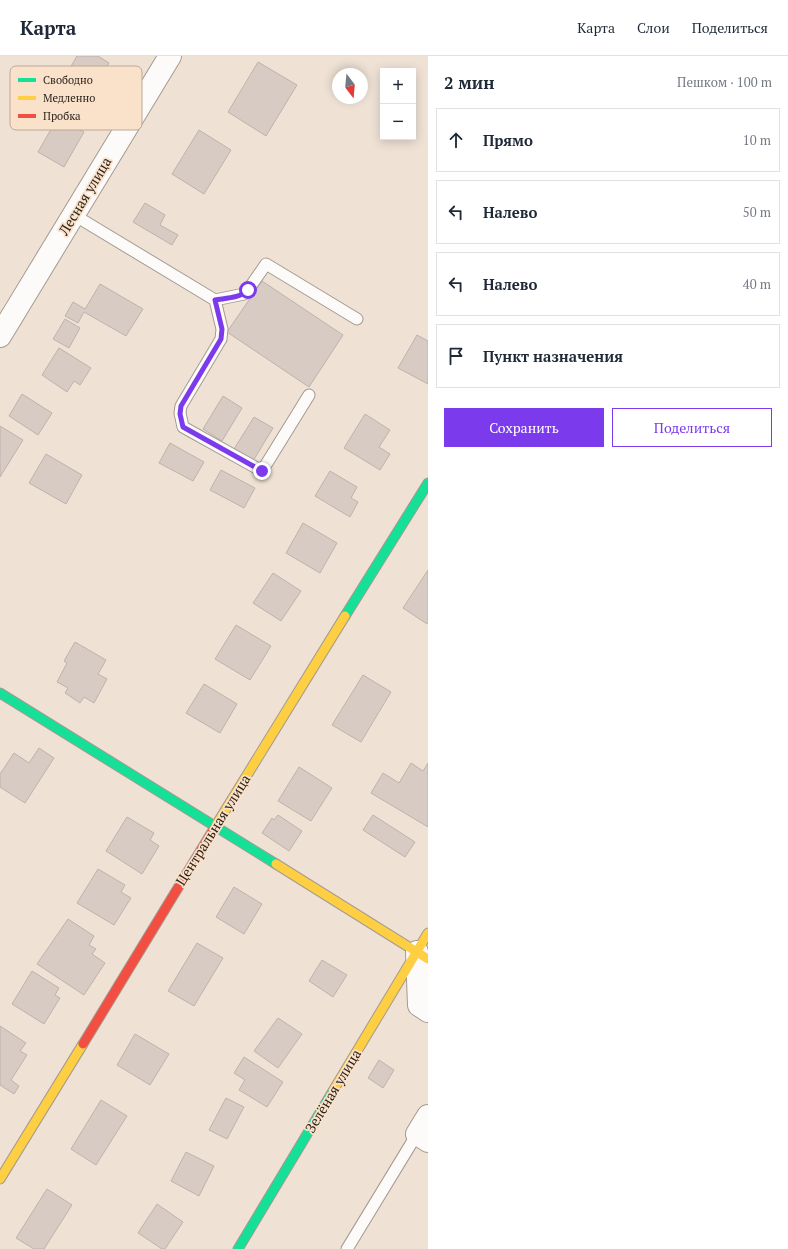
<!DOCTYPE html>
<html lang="ru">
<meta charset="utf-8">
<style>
body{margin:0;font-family:"PT Serif",serif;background:#f6f6f7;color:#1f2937}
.controls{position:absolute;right:12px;top:12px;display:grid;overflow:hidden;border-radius:0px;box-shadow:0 2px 10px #0003}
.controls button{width:36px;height:36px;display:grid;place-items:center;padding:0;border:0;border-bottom:1px solid #e0e1e3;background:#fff;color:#1f2937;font:20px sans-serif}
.compass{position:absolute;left:332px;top:12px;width:36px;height:36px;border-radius:50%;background:#fff;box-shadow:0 2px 10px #0003;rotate:164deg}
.stop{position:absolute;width:12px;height:12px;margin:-9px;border:3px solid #7c3aed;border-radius:50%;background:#fff}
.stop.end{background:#7c3aed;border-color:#fff;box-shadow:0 1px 4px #0008}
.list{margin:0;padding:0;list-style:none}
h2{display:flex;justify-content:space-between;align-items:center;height:52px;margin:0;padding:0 16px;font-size:17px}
h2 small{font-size:13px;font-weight:400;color:#747a83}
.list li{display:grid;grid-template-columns:26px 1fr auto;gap:12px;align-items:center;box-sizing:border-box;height:64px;margin:0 8px 8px;padding:0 8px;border:1px solid #e0e1e3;border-radius:0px}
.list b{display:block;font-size:15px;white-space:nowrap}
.list em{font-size:13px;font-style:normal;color:#747a83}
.actions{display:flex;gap:8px;padding:12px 16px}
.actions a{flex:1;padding:9px 0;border:1px solid #7c3aed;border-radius:0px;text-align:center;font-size:14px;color:#7c3aed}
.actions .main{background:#7c3aed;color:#fff}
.icon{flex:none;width:22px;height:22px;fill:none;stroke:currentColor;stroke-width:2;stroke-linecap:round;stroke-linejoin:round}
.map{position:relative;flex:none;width:428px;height:1193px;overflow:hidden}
header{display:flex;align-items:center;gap:24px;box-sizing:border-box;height:56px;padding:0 20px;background:#fff;border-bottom:1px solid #e0e1e3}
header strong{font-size:19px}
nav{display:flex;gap:22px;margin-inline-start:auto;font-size:14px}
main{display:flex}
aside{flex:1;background:#fff}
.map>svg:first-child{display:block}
.building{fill:#d7cbc3;stroke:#beb2aa}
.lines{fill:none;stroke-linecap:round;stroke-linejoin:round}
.lane-casing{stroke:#a49a91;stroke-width:13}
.street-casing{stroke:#a49a91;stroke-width:24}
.fast-casing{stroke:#a49a91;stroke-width:11}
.slow-casing{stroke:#a49a91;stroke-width:11}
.jam-casing{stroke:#a49a91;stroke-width:11}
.lane{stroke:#fdfbf9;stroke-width:11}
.street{stroke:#fdfbf9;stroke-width:22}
.fast{stroke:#16e098;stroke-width:9}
.slow{stroke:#ffcf43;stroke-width:9}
.jam{stroke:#f24e42;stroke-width:9}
.route{stroke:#7c3aed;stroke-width:5}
.labels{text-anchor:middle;stroke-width:3.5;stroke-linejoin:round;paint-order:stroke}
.street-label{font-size:14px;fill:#2c231b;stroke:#fae1ca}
.key{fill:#fae1ca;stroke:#bca896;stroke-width:1}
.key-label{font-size:11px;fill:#2c231b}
</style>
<header>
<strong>Карта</strong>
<nav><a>Карта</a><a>Слои</a><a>Поделиться</a></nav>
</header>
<main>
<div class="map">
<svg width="428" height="1193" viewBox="0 0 428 1193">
<rect width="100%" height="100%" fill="#efe2d5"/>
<path class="building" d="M 77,0 L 98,0 L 109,7 L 85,48 L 68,38 L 75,25 L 66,19 Z
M 258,6 L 297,29 L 266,80 L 228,56 Z
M 58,61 L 84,76 L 64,111 L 38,96 Z
M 199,74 L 231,94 L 204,138 L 172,118 Z
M 145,147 L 165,159 L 160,169 L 178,179 L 172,189 L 133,166 Z
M 262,225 L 343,279 L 309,331 L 227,276 Z
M 100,228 L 143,253 L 126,280 L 84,256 L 78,267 L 65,260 L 73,246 L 85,253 Z
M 65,263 L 80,272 L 69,292 L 53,283 Z
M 417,279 L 428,285 L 428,328 L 398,312 Z
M 59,292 L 91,312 L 80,329 L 74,325 L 67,336 L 42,319 Z
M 22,338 L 52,357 L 38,379 L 9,360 Z
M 223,340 L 242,352 L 222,385 L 203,373 Z
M 365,358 L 390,374 L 379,391 L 390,398 L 380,414 L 344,392 Z
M 254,361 L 273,372 L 253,405 L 234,393 Z
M 0,370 L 23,384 L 0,421 Z
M 170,387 L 204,406 L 193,425 L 159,407 Z
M 46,398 L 82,419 L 66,448 L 29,427 Z
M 221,414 L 255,432 L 244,452 L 210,434 Z
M 330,415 L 357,431 L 351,442 L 358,446 L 350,461 L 315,440 Z
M 303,467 L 337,487 L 320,517 L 286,497 Z
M 428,514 L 428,566 L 427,568 L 403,552 Z
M 273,517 L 301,535 L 281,565 L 253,547 Z
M 236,569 L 271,590 L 250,624 L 215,603 Z
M 75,586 L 106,604 L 98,618 L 107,623 L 94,647 L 84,641 L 80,647 L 65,637 L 68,632 L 57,626 L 67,607 L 64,605 Z
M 363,619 L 391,636 L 361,686 L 332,669 Z
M 204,628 L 237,648 L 220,677 L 186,657 Z
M 39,692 L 54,702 L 25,747 L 0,731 L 0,718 L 14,697 L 29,707 Z
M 411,707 L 423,715 L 428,707 L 428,771 L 371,737 L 383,717 L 399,727 Z
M 299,711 L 332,732 L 311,765 L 278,745 Z
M 278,759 L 302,775 L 289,795 L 262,777 L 272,762 L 274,764 Z
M 373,759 L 415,786 L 405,801 L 363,774 Z
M 127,761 L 154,777 L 150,784 L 159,790 L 142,818 L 106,795 Z
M 98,813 L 125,829 L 121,836 L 131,842 L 114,869 L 77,847 Z
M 234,831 L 262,848 L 244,878 L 216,861 Z
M 68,863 L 94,880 L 89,889 L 96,893 L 92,898 L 105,907 L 84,939 L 37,908 Z
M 197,887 L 223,902 L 194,950 L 168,935 Z
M 322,904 L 347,919 L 333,941 L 309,925 Z
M 32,915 L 59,932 L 55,939 L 60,942 L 44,968 L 12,948 Z
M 278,962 L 302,978 L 278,1012 L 254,995 Z
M 0,970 L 26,987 L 20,995 L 27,999 L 11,1024 L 19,1030 L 14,1038 L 0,1029 Z
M 135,978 L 169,998 L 150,1029 L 117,1009 Z
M 244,1001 L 283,1026 L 267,1051 L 239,1034 L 245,1024 L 234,1017 Z
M 379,1004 L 394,1014 L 383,1032 L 368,1022 Z
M 226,1042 L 244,1051 L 227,1083 L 209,1074 Z
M 101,1044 L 127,1060 L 96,1109 L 71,1093 Z
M 186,1096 L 214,1110 L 199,1140 L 171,1125 Z
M 47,1133 L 72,1149 L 44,1193 L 34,1193 L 16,1182 Z
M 157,1148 L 183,1166 L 165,1193 L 162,1193 L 138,1177 Z"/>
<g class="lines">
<g class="lane-casing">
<path id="lane" d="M 74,159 L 215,244 L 244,238 L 248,234 L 266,208 L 357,263
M 215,244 L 222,273 L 221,283 L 181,350 L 180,357 L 183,371 L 262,415 L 309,339
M 347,1193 L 417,1078"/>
</g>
<g class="street-casing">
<path id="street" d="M 0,280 L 170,0
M 417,896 L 419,949 L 428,955
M 428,1060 L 417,1078 L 428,1085"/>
</g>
<g class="fast-casing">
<path id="fast" d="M 345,560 L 428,427
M 0,637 L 276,808
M 238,1193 L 333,1035"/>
</g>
<g class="slow-casing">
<path id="slow" d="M 215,771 L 345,560
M 276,808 L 428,903
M 333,1035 L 428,877
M 0,1123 L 83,988"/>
</g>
<g class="jam-casing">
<path id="jam" d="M 83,988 L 215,771"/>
</g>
<use href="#lane" class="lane"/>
<use href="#street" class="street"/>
<use href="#fast" class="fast"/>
<use href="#slow" class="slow"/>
<use href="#jam" class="jam"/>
</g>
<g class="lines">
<path class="route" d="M 248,234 C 240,242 227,242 215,244 L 222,273 L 221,283 L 181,350 L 180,358 L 183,371 L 262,415"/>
</g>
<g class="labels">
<g class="street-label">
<text transform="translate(85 140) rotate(-59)" y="5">Лесная улица</text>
<text transform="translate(213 774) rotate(-58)" y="5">Центральная улица</text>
<text transform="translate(333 1035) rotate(-59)" y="5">Зелёная улица</text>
</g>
</g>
<rect x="10" y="10" width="132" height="64" rx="6" class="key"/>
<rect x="18" y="22" width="18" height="4" fill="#16e098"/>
<rect x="18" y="40" width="18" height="4" fill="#ffcf43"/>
<rect x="18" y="58" width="18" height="4" fill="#f24e42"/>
<g class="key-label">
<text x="43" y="28">Свободно</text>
<text x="43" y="46">Медленно</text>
<text x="43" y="64">Пробка</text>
</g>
</svg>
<div class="controls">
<button>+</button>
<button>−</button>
</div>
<svg class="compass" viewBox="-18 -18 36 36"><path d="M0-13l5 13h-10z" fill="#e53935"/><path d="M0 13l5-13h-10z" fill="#747a83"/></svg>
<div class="stop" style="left:248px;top:234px"></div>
<div class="stop end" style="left:262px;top:415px"></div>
</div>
<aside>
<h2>2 мин<small>Пешком · 100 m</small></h2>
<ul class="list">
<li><svg class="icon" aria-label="ahead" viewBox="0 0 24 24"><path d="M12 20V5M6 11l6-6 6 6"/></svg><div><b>Прямо</b></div><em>10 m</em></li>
<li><svg class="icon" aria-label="left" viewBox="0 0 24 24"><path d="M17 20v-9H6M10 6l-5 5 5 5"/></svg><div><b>Налево</b></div><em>50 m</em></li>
<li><svg class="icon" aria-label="left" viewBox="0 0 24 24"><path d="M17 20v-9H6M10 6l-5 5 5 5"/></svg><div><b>Налево</b></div><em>40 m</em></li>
<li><svg class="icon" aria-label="arrive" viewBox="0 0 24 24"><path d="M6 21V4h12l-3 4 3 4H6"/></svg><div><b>Пункт назначения</b></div></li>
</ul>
<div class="actions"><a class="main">Сохранить</a><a>Поделиться</a></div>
</aside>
</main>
